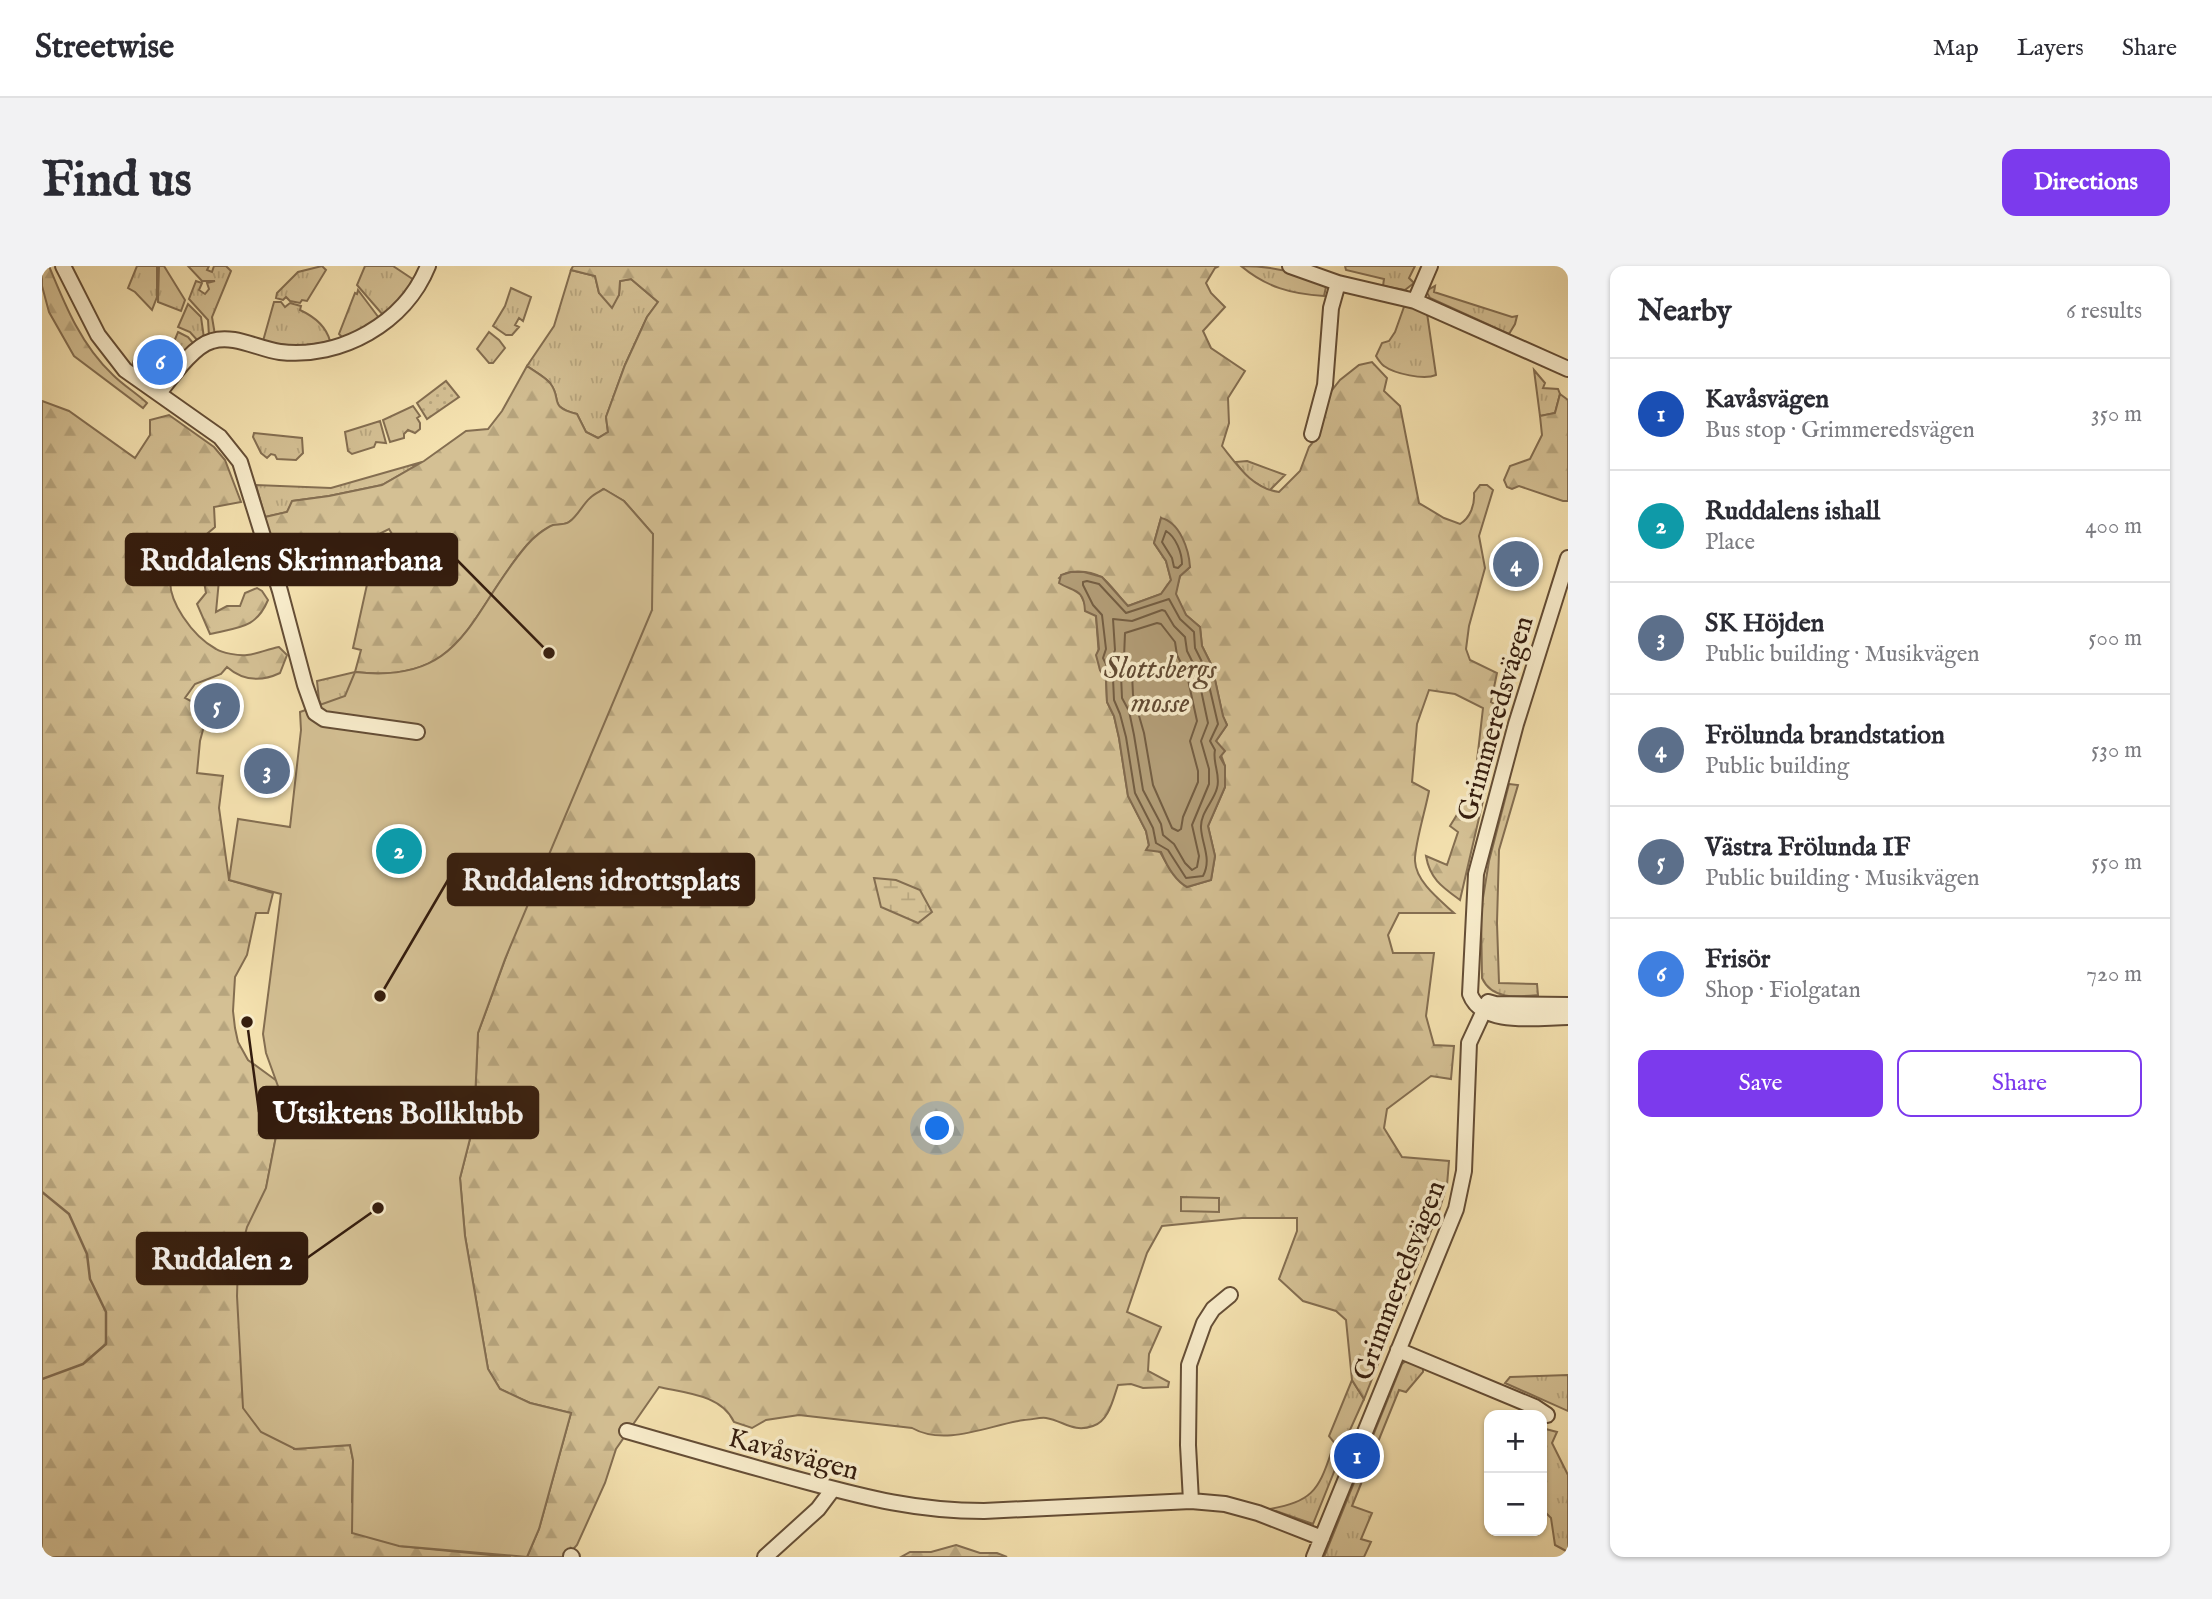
<!DOCTYPE html>
<meta charset="utf-8">
<style>
body{margin:0;font-family:"IM FELL English",serif;background:#f2f2f3;color:#2b2b33}
.controls{position:absolute;right:21px;bottom:21px;display:grid;overflow:hidden;border-radius:14px;box-shadow:0 2px 5px #0004}
.controls button{width:63px;height:63px;display:grid;place-items:center;padding:0;border:0;border-bottom:2px solid #e1e1e2;background:#fff;color:#2b2b33;font:35px sans-serif}
.you{position:absolute;left:896px;top:863px;width:24px;height:24px;margin:-18px;border:5px solid #fff;border-radius:50%;background:#1a73e8;box-shadow:0 0 0 10px #1a73e833}
.badge{display:grid;place-items:center;width:46px;height:46px;border-radius:50%;background:#7c3aed;color:#fff;font-size:23px;font-weight:700}
.pin{position:absolute;translate:-50% -50%;border:4px solid #fff;box-shadow:0 2px 7px #0006}
.list{margin:0;padding:0;list-style:none}
h2{display:flex;justify-content:space-between;align-items:center;height:91px;margin:0;padding:0 28px;font-size:30px}
h2 small{font-size:23px;font-weight:400;color:#7c7c81}
.list li{display:grid;grid-template-columns:46px 1fr auto;gap:21px;align-items:center;box-sizing:border-box;height:112px;padding:0 28px;border-top:2px solid #e1e1e2}
.list b{display:block;font-size:26px;white-space:nowrap}
.list p{margin:0;font-size:23px;white-space:nowrap;color:#7c7c81}
.list em{font-size:23px;font-style:normal;color:#7c7c81}
.actions{display:flex;gap:14px;padding:21px 28px}
.actions a{flex:1;padding:16px 0;border:2px solid #7c3aed;border-radius:14px;text-align:center;font-size:24px;color:#7c3aed}
.actions .main{background:#7c3aed;color:#fff}
.map{position:relative;flex:none;width:1526px;height:1291px;overflow:hidden;border-radius:14px}
header{display:flex;align-items:center;gap:42px;box-sizing:border-box;height:98px;padding:0 35px;background:#fff;border-bottom:2px solid #e1e1e2}
header strong{font-size:33px}
nav{display:flex;gap:38px;margin-inline-start:auto;font-size:24px}
.intro{display:flex;align-items:center;justify-content:space-between;box-sizing:border-box;height:168px;padding:0 42px}
h1{margin:0;font-size:49px}
.button{padding:18px 32px;border-radius:14px;background:#7c3aed;color:#fff;font-size:24px;font-weight:700}
main{display:flex;gap:42px;padding:0 42px}
aside{flex:1;background:#fff;border-radius:14px;box-shadow:0 2px 5px #0004}
.map>svg:first-child{display:block}
.grass{fill:url(#grass-tufts);stroke:#846e51;stroke-width:2}
.forest{fill:url(#forest-firs);stroke:#846e51;stroke-width:2;fill-rule:evenodd}
.wetland{fill:url(#wetland-marsh);stroke:#846e51;stroke-width:2}
.park{fill:url(#park-dots);stroke:#846e51;stroke-width:2}
.pitch{fill:#d4c094;stroke:#846e51;stroke-width:2}
.water{fill:#b39e78;stroke:#816a4e;stroke-width:2}
.lines{fill:none;stroke-linecap:round;stroke-linejoin:round}
.shore{stroke:#745e43;stroke-width:2}
.stream{stroke:#816a4e;stroke-width:2.5}
.minor-casing{stroke:#654e36;stroke-width:18}
.minor{stroke:#f8eccb;stroke-width:14}
.labels{text-anchor:middle;stroke-width:7;stroke-linejoin:round;paint-order:stroke}
.street-label{font-size:28px;fill:#351d0e;stroke:#f8eccb}
.water-label{font-size:30px;font-style:italic;fill:#614a33;stroke:#f8eccb}
.leader{fill:none;stroke:#351d0e;stroke-width:2.5}
.callout-dot{fill:#351d0e;stroke:#f8eccb;stroke-width:2.5}
.callout{fill:#351d0e;stroke:#351d0e;stroke-width:2.5}
.callout-label{font-size:30px;text-anchor:middle;font-weight:bold;fill:#fff}
</style>
<header>
<strong>Streetwise</strong>
<nav><a>Map</a><a>Layers</a><a>Share</a></nav>
</header>
<div class="intro"><h1>Find us</h1><a class="button">Directions</a></div>
<main>
<div class="map">
<svg width="1526" height="1291" viewBox="0 0 1526 1291">
<defs>
<pattern id="grass-tufts" width="24" height="20" patternUnits="userSpaceOnUse" patternTransform="scale(1.75)"><rect width="24" height="20" fill="#d4c094"/><path d="M3 7l-1-3M5 7V3M7 7l1-3M15 17l-1-3M17 17v-4M19 17l1-3" fill="none" stroke="#b7a57e"/></pattern>
<pattern id="forest-firs" width="22" height="20" patternUnits="userSpaceOnUse" patternTransform="scale(1.75)"><rect width="22" height="20" fill="#d4c094"/><path d="M5 1l3.5 6h-7zM16 11l3.5 6h-7z" fill="#b7a57e"/></pattern>
<pattern id="wetland-marsh" width="20" height="14" patternUnits="userSpaceOnUse" patternTransform="scale(1.75)"><rect width="20" height="14" fill="#d4c094"/><path d="M1 5h8M5 5V1M11 12h8M15 12V8" fill="none" stroke="#b7a57e"/></pattern>
<pattern id="park-dots" width="8" height="8" patternUnits="userSpaceOnUse" patternTransform="scale(1.75)"><rect width="8" height="8" fill="#d4c094"/><path d="M2 2h.1M6 6h.1" fill="none" stroke="#b7a57e" stroke-width="1.8" stroke-linecap="round"/></pattern>
</defs>
<rect width="100%" height="100%" fill="#f4e1af"/>
<filter id="stains"><feTurbulence type="fractalNoise" baseFrequency=".00286" numOctaves="4"/><feColorMatrix values="0 0 0 0 .2 0 0 0 0 .09 0 0 0 0 .02 0 0 0 .5 -.17"/></filter>
<radialGradient id="worn" r=".72"><stop offset=".6" stop-color="#630" stop-opacity="0"/><stop offset="1" stop-color="#630" stop-opacity=".3"/></radialGradient>
<path class="grass" d="M 95,0 L 115,0 L 115,31 L 110,44 L 93,26 L 86,22 Z
M 117,0 L 122,0 L 143,34 L 139,45 L 116,36 Z
M 146,0 L 167,0 L 165,4 L 170,6 L 172,0 L 184,0 L 189,5 L 170,51 L 173,69 L 167,70 L 166,54 L 147,33 L 154,15 L 160,17 L 157,24 L 163,28 L 167,23 L 165,17 L 173,15 L 160,15 Z
M 280,0 L 284,4 L 265,35 L 260,34 L 258,37 L 248,35 L 244,31 L 241,34 L 234,32 L 235,27 L 256,6 Z
M 323,0 L 351,0 L 372,14 L 361,30 L 341,49 L 315,19 Z
M 1199,0 C 1229,0 1258,5 1284,21 L 1282,30 C 1249,28 1224,21 1199,0 Z
M 1303,0 L 1373,0 L 1367,12 L 1372,17 L 1363,24 L 1341,20 L 1342,13 L 1304,4 Z
M 529,4 L 553,10 L 557,27 L 577,29 L 578,15 L 589,13 L 616,36 L 605,51 L 583,99 L 564,151 L 566,166 L 556,172 L 544,166 L 535,148 C 505,140 521,134 508,117 C 503,111 492,105 485,100 L 512,60 Z
M 1393,20 L 1392,26 L 1470,51 L 1475,50 L 1473,58 L 1467,68 L 1388,32 L 1384,25 Z
M 469,22 L 489,31 L 481,55 L 477,52 L 473,59 L 477,61 L 470,69 L 464,69 L 451,60 L 463,40 Z
M 316,24 L 337,52 L 326,60 L 301,72 L 297,68 L 313,27 L 315,28 Z
M 232,36 L 239,36 L 243,41 L 248,37 L 259,40 L 258,44 C 271,50 284,60 288,75 C 264,81 245,81 221,75 Z
M 146,38 L 159,51 L 162,72 L 156,75 L 148,66 L 136,61 Z
M 1363,38 L 1385,47 L 1394,109 C 1382,114 1353,108 1342,100 C 1340,99 1335,92 1334,90 L 1340,77 L 1347,75 L 1353,66 Z
M 136,66 L 146,71 L 151,77 L 150,79 L 120,112 C 109,117 99,106 90,100 L 93,90 L 121,102 Z
M 447,66 L 457,74 L 463,82 L 451,97 L 447,97 L 435,83 Z
M 1492,104 L 1503,117 L 1501,122 L 1516,123 L 1518,128 L 1513,147 L 1498,150 Z
M 371,140 L 378,150 L 375,152 L 378,157 L 378,163 L 373,167 L 366,164 L 362,168 L 362,172 L 348,176 L 341,154 Z
M 338,155 L 344,177 L 334,176 L 332,181 L 310,188 L 306,185 L 303,166 Z
M 212,167 L 260,172 L 261,187 L 254,194 L 235,193 L 233,189 L 229,188 L 225,192 L 219,187 L 211,171 Z
M 1205,195 L 1243,209 L 1227,225 L 1206,212 L 1193,196 Z
M 380,196 L 340,219 L 287,230 L 251,235 L 245,246 L 223,251 L 214,219 L 289,222 Z
M 313,406 L 336,408 L 347,418 L 281,443 L 277,434 L 275,415 Z
M 1467,518 L 1476,519 L 1457,584 L 1455,657 L 1457,717 L 1495,718 L 1496,729 C 1475,731 1450,734 1440,712 L 1439,644 L 1447,595 Z
M 1365,1094 L 1381,1101 L 1381,1106 L 1364,1126 L 1357,1124 L 1310,1240 L 1330,1247 L 1319,1273 L 1329,1276 L 1322,1291 L 1282,1291 L 1360,1098 Z
M 1526,1109 L 1526,1145 L 1463,1117 L 1468,1111 Z
M 1310,1114 L 1322,1133 L 1308,1164 L 1295,1180 L 1287,1170 Z
M 1500,1162 L 1515,1166 L 1510,1177 L 1526,1209 L 1526,1286 L 1513,1279 L 1509,1252 L 1504,1247 L 1500,1247 Z
M 1289,1187 L 1296,1196 L 1271,1258 L 1228,1243 C 1269,1235 1276,1226 1289,1187 Z"/>
<path class="forest" d="M 0,0 L 7,0 C 23,39 39,79 71,109 C 81,119 94,127 105,137 L 101,142 L 32,90 L 7,46 L 0,20 Z
M 531,0 L 1177,0 L 1173,2 L 1164,17 L 1169,27 L 1183,41 L 1161,65 L 1169,82 L 1203,105 L 1186,132 L 1187,157 L 1180,180 C 1196,200 1210,222 1237,226 L 1258,205 L 1267,181 L 1276,170 L 1287,128 L 1298,114 L 1317,99 L 1330,96 L 1345,112 L 1342,125 L 1358,140 L 1377,237 L 1402,252 L 1418,258 C 1428,252 1433,239 1432,227 L 1438,219 L 1445,219 L 1451,224 L 1437,270 L 1443,302 L 1427,360 L 1424,383 L 1428,394 L 1455,407 L 1449,436 L 1462,444 L 1418,634 C 1400,621 1388,613 1384,590 L 1405,599 L 1416,566 L 1408,560 L 1432,521 L 1441,442 L 1413,428 L 1387,424 L 1375,458 L 1370,516 L 1387,525 C 1384,542 1372,581 1373,595 C 1374,616 1398,634 1412,647 L 1357,647 L 1346,669 L 1351,687 L 1392,687 L 1384,750 L 1392,779 L 1412,780 L 1409,813 L 1389,810 L 1345,843 L 1342,862 L 1360,891 L 1407,895 L 1405,919 L 1397,945 L 1322,1133 L 1310,1114 L 1304,1054 L 1294,1045 L 1261,1035 L 1237,1013 L 1255,965 L 1255,952 L 1200,952 L 1120,960 L 1105,987 L 1085,1046 L 1119,1061 L 1107,1088 L 1106,1105 L 1127,1116 L 1126,1121 L 1101,1122 L 1089,1118 L 1076,1119 C 1071,1133 1067,1155 1051,1160 C 1031,1167 1022,1155 1004,1152 C 998,1151 989,1154 982,1154 C 947,1159 904,1181 870,1162 L 757,1149 L 724,1154 L 710,1162 L 692,1156 C 680,1129 644,1127 617,1121 L 574,1183 L 563,1217 L 535,1279 L 524,1291 L 485,1291 L 497,1263 L 529,1147 L 488,1137 L 458,1123 L 446,1103 L 423,970 L 418,912 L 432,857 L 436,767 L 610,294 L 611,268 L 582,235 L 561,223 C 545,233 538,250 527,256 C 523,259 515,258 511,260 C 502,262 491,272 485,279 C 427,347 422,419 313,406 L 319,384 L 311,382 L 326,314 L 356,278 L 347,263 L 327,273 L 305,278 L 237,301 L 223,251 L 245,246 L 250,235 L 287,230 L 340,219 L 382,195 L 424,165 L 446,163 L 460,145 L 485,100 C 492,105 503,111 508,117 C 521,134 505,140 535,148 L 544,166 L 556,172 L 566,166 L 564,151 L 583,99 L 605,51 L 616,36 L 589,13 L 578,15 L 577,29 L 570,42 L 557,27 L 553,10 L 529,4 ZM 1119,252 L 1148,301 L 1138,310 L 1133,328 L 1144,349 L 1158,361 L 1160,380 L 1170,400 L 1181,451 L 1185,459 L 1174,475 L 1183,500 L 1183,521 L 1166,560 L 1173,590 L 1169,614 L 1145,621 L 1129,605 L 1118,586 L 1107,580 L 1104,565 L 1086,530 L 1077,472 L 1072,450 L 1065,436 L 1064,413 L 1058,404 L 1054,350 L 1044,340 L 1037,325 L 1017,312 C 1025,302 1048,305 1059,311 C 1069,317 1077,332 1086,340 L 1119,328 L 1129,314 L 1124,295 L 1112,277 Z
M 1518,128 L 1526,134 L 1526,235 L 1521,235 L 1477,220 L 1470,223 L 1465,221 L 1462,214 L 1468,200 L 1488,193 L 1500,169 L 1498,150 L 1513,147 Z
M 0,135 L 27,145 L 93,192 L 108,169 L 108,154 L 127,149 L 172,181 L 183,194 L 199,236 L 172,241 L 173,261 C 160,273 134,289 129,308 C 123,334 152,371 174,383 C 180,387 197,390 205,389 C 215,388 226,383 237,381 L 245,389 L 238,407 C 219,416 201,415 185,401 L 179,408 L 153,418 L 143,432 L 160,441 L 165,449 L 158,475 L 155,507 L 181,510 L 177,542 L 187,614 L 231,627 L 226,647 L 214,647 L 205,689 L 193,711 L 191,745 L 193,762 L 196,776 L 206,794 L 235,815 L 241,834 L 218,954 L 252,1183 L 308,1179 L 311,1194 L 310,1236 L 357,1280 L 469,1291 L 0,1291 Z
M 173,306 L 177,314 L 174,346 L 185,340 L 198,340 L 203,327 L 215,322 L 220,325 L 226,334 C 214,363 196,361 168,368 L 155,338 L 164,327 L 161,310 Z
M 914,1279 L 938,1287 L 955,1287 L 965,1291 L 859,1291 L 868,1286 L 889,1286 Z"/>
<path class="wetland" d="M 832,612 L 854,614 L 878,624 L 890,646 L 876,657 L 839,641 Z"/>
<path class="park" d="M 404,115 L 417,131 L 385,153 L 375,137 Z"/>
<path class="pitch" d="M 562,223 L 582,235 L 611,268 L 610,344 L 463,693 L 436,767 L 432,857 L 418,912 L 423,970 L 446,1103 L 458,1123 L 488,1137 L 529,1147 L 497,1263 L 485,1291 L 357,1280 L 310,1267 L 311,1194 L 308,1179 L 253,1183 L 219,1166 L 201,1142 L 195,1030 L 196,996 L 205,961 L 224,922 L 241,834 L 224,787 L 221,768 L 239,628 L 187,614 L 196,553 L 248,561 L 259,464 L 258,446 L 303,430 L 313,406 C 423,419 427,346 485,279 C 491,272 503,262 511,259 C 516,258 523,259 527,256 C 535,251 541,238 548,232 C 552,228 557,226 562,223 Z
M 1139,931 L 1177,932 L 1177,946 L 1139,945 Z"/>
<path class="water" d="M 1119,252 C 1138,256 1147,284 1148,301 L 1138,310 L 1134,328 L 1144,349 L 1158,361 L 1160,380 L 1170,400 L 1181,450 L 1185,459 L 1174,475 L 1183,485 L 1178,491 L 1183,500 L 1183,521 L 1166,560 L 1173,590 L 1169,614 L 1145,621 C 1132,614 1124,598 1119,586 L 1104,584 L 1107,579 L 1104,565 L 1086,530 L 1077,472 L 1072,450 L 1065,436 L 1064,413 L 1058,404 L 1054,389 L 1057,383 L 1054,350 L 1043,345 C 1042,322 1031,326 1017,317 L 1019,309 L 1029,306 L 1042,306 L 1060,311 L 1086,340 L 1119,328 L 1129,314 L 1124,295 L 1112,277 Z"/>
<g class="lines">
<path class="shore" d="M 1124,265 C 1134,271 1140,287 1140,298 L 1136,302 L 1132,301 L 1130,292 L 1120,276 Z
M 1045,315 L 1057,318 L 1084,347 L 1127,333 L 1138,353 L 1152,366 L 1153,382 L 1163,402 L 1176,458 L 1168,475 L 1173,484 C 1170,496 1179,509 1175,522 C 1172,535 1158,547 1159,562 C 1160,579 1170,593 1161,610 L 1144,612 L 1126,584 L 1114,577 L 1111,562 L 1093,527 L 1084,471 L 1078,448 L 1072,434 L 1071,412 L 1061,392 L 1064,383 L 1060,349 L 1051,339 L 1041,319 L 1041,316 Z
M 1120,344 L 1123,345 L 1132,360 L 1143,371 L 1145,385 L 1155,405 L 1166,457 L 1159,475 L 1167,503 L 1167,518 L 1150,559 L 1157,590 L 1155,601 L 1150,604 L 1143,597 L 1132,578 L 1121,569 L 1119,558 L 1101,524 L 1092,469 L 1087,445 L 1080,432 L 1079,409 L 1070,393 L 1073,384 L 1071,353 L 1090,355 Z
M 1115,357 L 1119,358 L 1133,376 L 1135,389 L 1145,409 L 1155,455 L 1148,475 L 1156,505 L 1156,516 L 1141,551 L 1139,563 L 1136,565 L 1130,562 L 1111,519 L 1102,467 L 1091,429 L 1090,407 L 1082,392 L 1083,367 Z"/>
<path class="stream" d="M 0,926 L 27,948 L 45,988 L 48,1013 L 64,1046 L 64,1078 L 41,1098 L 0,1113"/>
<g class="minor-casing">
<path id="minor" d="M 21,0 L 56,69 L 83,104 L 178,171 L 198,196 L 238,325 L 263,419 L 273,447 L 282,453 L 375,466
M 1248,0 L 1296,17 L 1373,35 L 1526,103
M 1373,35 L 1388,0
M 117,127 C 129,112 151,80 170,75 C 192,68 216,83 238,86 C 299,93 363,57 386,0
M 1270,168 L 1283,119 L 1289,42 L 1296,17
M 1526,292 L 1474,458 L 1434,608 L 1428,728 C 1440,761 1496,751 1526,751
M 1446,736 L 1453,738 L 1526,739
M 1356,1084 L 1493,1141 L 1505,1149
M 585,1165 C 644,1182 703,1199 762,1215 C 825,1232 875,1245 942,1245 L 1149,1235 L 1183,1238 L 1216,1247 L 1280,1272
M 1149,1235 L 1146,1179 L 1147,1099 L 1162,1057 L 1171,1043 L 1188,1029
M 529,1290 L 530,1291
M 723,1291 L 776,1243 L 791,1223
M 1272,1291 L 1414,943 L 1422,905 L 1427,777 L 1446,736"/>
</g>
<use href="#minor" class="minor"/>
</g>
<g class="labels">
<g class="street-label">
<text transform="translate(1452 452) rotate(-74)" y="10">Grimmeredsvägen</text>
<text transform="translate(1356 1014) rotate(-69)" y="10">Grimmeredsvägen</text>
<text transform="translate(752 1187) rotate(15)" y="10">Kavåsvägen</text>
</g>
<g class="water-label">
<text x="1118" y="412">Slottsbergs<tspan x="1118" dy="34">mosse</tspan></text>
</g>
</g>
<path class="leader" d="M507 387L415 294M338 730L406 614M205 756L217 846M336 942L265 992"/>
<g class="callout-dot">
<circle cx="507" cy="387" r="7"/>
<circle cx="338" cy="730" r="7"/>
<circle cx="205" cy="756" r="7"/>
<circle cx="336" cy="942" r="7"/>
</g>
<g class="callout">
<rect x="84" y="268" width="331" height="51" rx="7"/>
<rect x="406" y="588" width="306" height="51" rx="7"/>
<rect x="217" y="821" width="279" height="51" rx="7"/>
<rect x="95" y="967" width="170" height="51" rx="7"/>
</g>
<g class="callout-label">
<text x="249" y="304">Ruddalens Skrinnarbana</text>
<text x="559" y="624">Ruddalens idrottsplats</text>
<text x="356" y="857">Utsiktens Bollklubb</text>
<text x="180" y="1003">Ruddalen 2</text>
</g>
<rect width="100%" height="100%" filter="url(#stains)"/>
<rect width="100%" height="100%" fill="url(#worn)"/>
</svg>
<div class="controls">
<button>+</button>
<button>−</button>
</div>
<div class="you"></div>
<div class="pin badge" style="left:1315px;top:1190px;background:#1a4fb4">1</div>
<div class="pin badge" style="left:357px;top:585px;background:#0f9aa8">2</div>
<div class="pin badge" style="left:225px;top:505px;background:#5c6f8a">3</div>
<div class="pin badge" style="left:1474px;top:298px;background:#5c6f8a">4</div>
<div class="pin badge" style="left:175px;top:440px;background:#5c6f8a">5</div>
<div class="pin badge" style="left:118px;top:96px;background:#3f7fe0">6</div>
</div>
<aside>
<h2>Nearby<small>6 results</small></h2>
<ul class="list">
<li><span class="badge" style="background:#1a4fb4">1</span><div><b>Kavåsvägen</b><p>Bus stop · Grimmeredsvägen</p></div><em>350 m</em></li>
<li><span class="badge" style="background:#0f9aa8">2</span><div><b>Ruddalens ishall</b><p>Place</p></div><em>400 m</em></li>
<li><span class="badge" style="background:#5c6f8a">3</span><div><b>SK Höjden</b><p>Public building · Musikvägen</p></div><em>500 m</em></li>
<li><span class="badge" style="background:#5c6f8a">4</span><div><b>Frölunda brandstation</b><p>Public building</p></div><em>530 m</em></li>
<li><span class="badge" style="background:#5c6f8a">5</span><div><b>Västra Frölunda IF</b><p>Public building · Musikvägen</p></div><em>550 m</em></li>
<li><span class="badge" style="background:#3f7fe0">6</span><div><b>Frisör</b><p>Shop · Fiolgatan</p></div><em>720 m</em></li>
</ul>
<div class="actions"><a class="main">Save</a><a>Share</a></div>
</aside>
</main>
